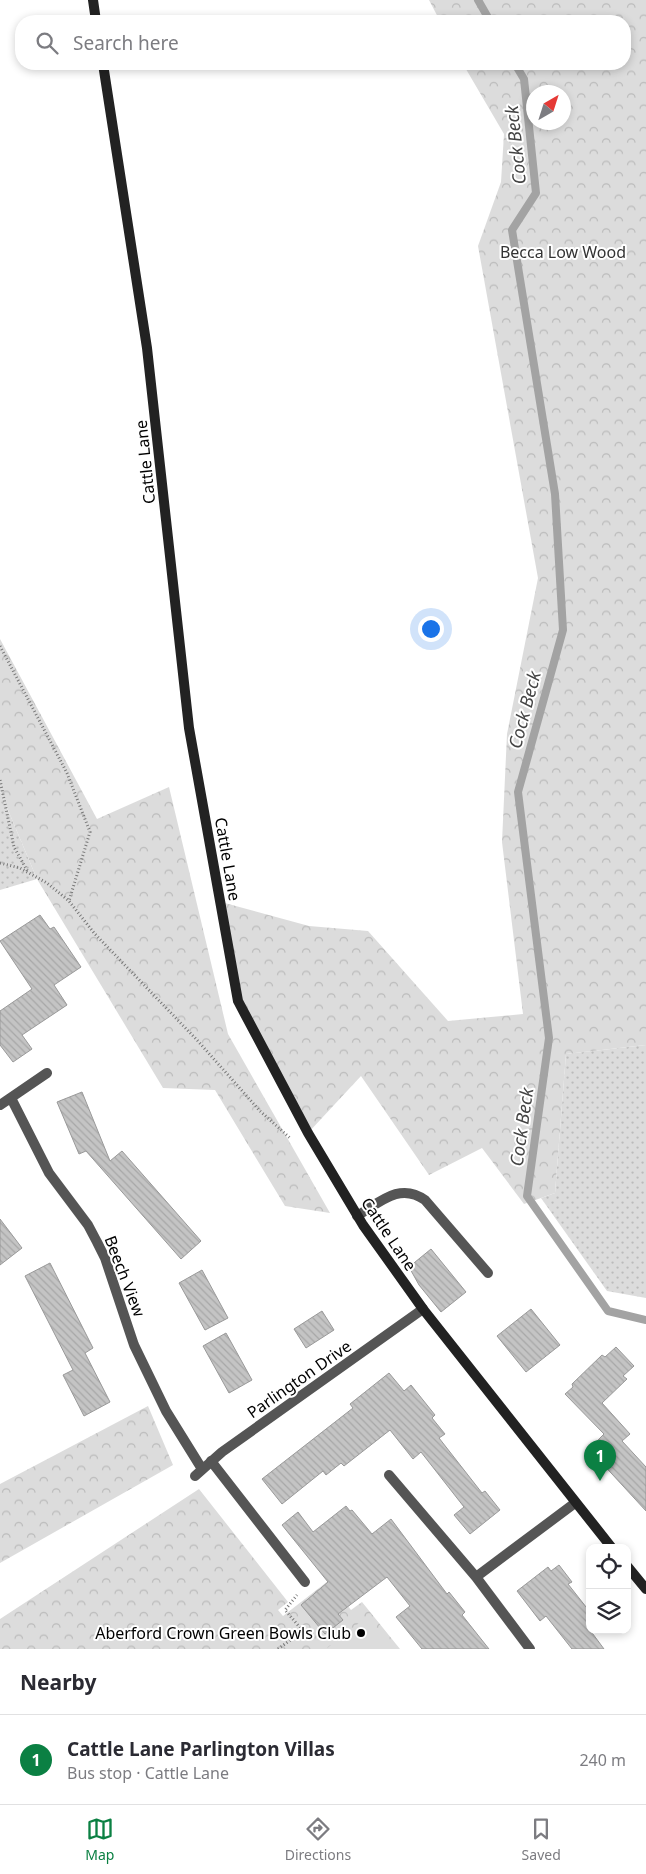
<!DOCTYPE html>
<meta charset="utf-8">
<style>
body{margin:0;font-family:"Noto Sans",sans-serif;background:#f2f2f3;color:#2b2b33}
.controls{position:absolute;right:15px;bottom:15px;display:grid;overflow:hidden;border-radius:10px;box-shadow:0 2px 8px #0003}
.controls button{width:45px;height:45px;display:grid;place-items:center;padding:0;border:0;border-bottom:1px solid #e1e1e2;background:#fff;color:#2b2b33;font:25px sans-serif}
.compass{position:absolute;left:526px;top:85px;width:45px;height:45px;border-radius:50%;background:#fff;box-shadow:0 2px 8px #0003;rotate:39deg}
.you{position:absolute;left:430px;top:628px;width:18px;height:18px;margin:-12px;border:4px solid #fff;border-radius:50%;background:#1a73e8;box-shadow:0 0 0 8px #1a73e833}
.badge{display:grid;place-items:center;width:32px;height:32px;border-radius:50%;background:#0b8043;color:#fff;font-size:16px;font-weight:700}
.pin{position:absolute;translate:-50% -41px;filter:drop-shadow(0 1px 2px #0008)}
.pin::after{content:'';position:absolute;top:26px;width:18px;height:15px;background:inherit;clip-path:polygon(0 0,100% 0,50% 100%)}
.list{margin:0;padding:0;list-style:none}
h2{display:flex;justify-content:space-between;align-items:center;height:65px;margin:0;padding:0 20px;font-size:21px}
h2 small{font-size:16px;font-weight:400;color:#7c7c81}
.list li{display:grid;grid-template-columns:32px 1fr auto;gap:15px;align-items:center;box-sizing:border-box;height:90px;padding:0 20px;border-top:1px solid #e1e1e2}
.list b{display:block;font-size:19px;white-space:nowrap}
.list p{margin:0;font-size:16px;white-space:nowrap;color:#7c7c81}
.list em{font-size:16px;font-style:normal;color:#7c7c81}
.icon{flex:none;width:28px;height:28px;fill:none;stroke:currentColor;stroke-width:2;stroke-linecap:round;stroke-linejoin:round}
.map{position:relative;flex:none;width:646px;height:1649px;overflow:hidden}
.search{position:absolute;background:#fff;box-shadow:0 2px 8px #0003;left:15px;right:15px;top:15px;height:55px;display:flex;align-items:center;gap:12px;box-sizing:border-box;padding:0 18px;border-radius:20px;color:#7c7c81;font-size:19px}
.sheet{height:155px;background:#fff}
nav{display:flex;justify-content:space-around;align-items:center;box-sizing:border-box;height:70px;border-top:1px solid #e1e1e2;background:#fff;font-size:14px;color:#7c7c81}
nav a{display:grid;justify-items:center;gap:2px}
nav .on{color:#0b8043}
.map>svg:first-child{display:block}
.grass{fill:url(#grass-dots)}
.forest{fill:url(#forest-crowns);fill-rule:evenodd}
.garden{fill:#dcdcdc}
.lines{fill:none;stroke-linecap:round;stroke-linejoin:round}
.stream{stroke:#a3a3a3;stroke-width:8}
.building{fill:url(#building-back-hatch);stroke:#999}
.path{stroke:#777;stroke-width:3;stroke-dasharray:1 2.5;stroke-linecap:butt}
.lane{stroke:#555;stroke-width:10}
.street{stroke:#555;stroke-width:10}
.secondary{stroke:#222;stroke-width:10}
.poi-dot{fill:#000;stroke:#fff;stroke-width:2}
.labels{text-anchor:middle;stroke-width:4;stroke-linejoin:round;paint-order:stroke}
.park-label{font-size:16px;fill:#333;stroke:#fff}
.street-label{font-size:16px;fill:#000;stroke:#fff}
.poi-label{font-size:16px;fill:#000;stroke:#fff;text-anchor:end}
.water-label{font-size:18px;font-style:italic;fill:#444;stroke:#fff}
</style>
<div class="map">
<svg width="646" height="1649" viewBox="0 0 646 1649">
<defs>
<pattern id="grass-dots" width="8" height="8" patternUnits="userSpaceOnUse" patternTransform="scale(1.25)"><rect width="8" height="8" fill="#dcdcdc"/><path d="M2 2h.1M6 6h.1" fill="none" stroke="#bbb" stroke-width="1.8" stroke-linecap="round"/></pattern>
<pattern id="forest-crowns" width="20" height="18" patternUnits="userSpaceOnUse" patternTransform="scale(1.25)"><rect width="20" height="18" fill="#dcdcdc"/><path d="M2 6a3 3 0 1 1 6 0M12 15a3 3 0 1 1 6 0" fill="none" stroke="#bbb"/></pattern>
<pattern id="building-back-hatch" width="6" height="6" patternUnits="userSpaceOnUse" patternTransform="scale(1.25)"><rect width="6" height="6" fill="#c4c4c4"/><path d="M-1 5l2 2M0 0l6 6M5-1l2 2" fill="none" stroke="#a7a7a7"/></pattern>
</defs>
<rect width="100%" height="100%" fill="#fff"/>
<path class="grass" d="M 0,791 L 37,879 L 0,890 Z
M 646,1045 L 646,1298 L 607,1291 L 541,1198 L 555,1193 L 566,1054 Z"/>
<path class="forest" d="M 429,0 L 646,0 L 646,1045 L 566,1054 L 555,1193 L 524,1204 L 482,1148 L 429,1175 L 361,1076 L 308,1133 L 238,1001 L 221,902 L 309,926 L 368,931 L 448,1021 L 523,1014 L 502,842 L 507,734 L 538,578 L 478,246 L 501,182 L 504,134 L 463,64 L 625,64 L 625,21 L 440,21 ZM 534,92 L 564,92 L 564,122 L 534,122 Z
M 0,639 L 97,819 L 169,787 L 228,1034 L 330,1213 L 285,1206 L 215,1090 L 163,1088 L 37,879 L 0,791 Z
M 148,1406 L 173,1465 L 0,1563 L 0,1484 Z
M 199,1489 L 288,1602 L 278,1610 L 283,1616 L 328,1581 L 351,1610 L 362,1602 L 400,1649 L 0,1649 L 0,1619 Z"/>
<path class="garden" d="M 364,1619 L 388,1649 L 326,1649 Z"/>
<g class="lines">
<path class="stream" d="M 478,0 L 490,21
M 515,64 L 524,79 L 536,193 L 512,230 L 555,494 L 563,630 L 518,792 L 549,1038 L 527,1196 L 608,1311 L 646,1320"/>
</g>
<path class="building" d="M 40,915 L 50,929 L 54,927 L 81,967 L 54,985 L 67,1005 L 22,1035 L 32,1049 L 13,1062 L 0,1045 L 0,1011 L 32,989 L 0,941 Z
M 82,1092 L 110,1161 L 122,1151 L 201,1241 L 181,1259 L 86,1151 L 79,1154 L 57,1102 Z
M 0,1219 L 22,1248 L 0,1265 Z
M 431,1249 L 466,1292 L 441,1312 L 419,1285 L 409,1267 Z
M 50,1263 L 93,1348 L 85,1353 L 110,1402 L 84,1416 L 63,1375 L 73,1370 L 25,1276 Z
M 202,1270 L 228,1318 L 205,1330 L 179,1283 Z
M 531,1309 L 560,1345 L 526,1372 L 497,1336 Z
M 322,1311 L 334,1330 L 306,1348 L 294,1329 Z
M 226,1333 L 252,1380 L 229,1393 L 203,1346 Z
M 616,1347 L 634,1366 L 623,1376 L 627,1379 L 602,1403 L 630,1434 L 622,1441 L 646,1467 L 646,1511 L 589,1449 L 604,1434 L 565,1394 L 573,1387 L 572,1384 L 602,1355 L 605,1357 Z
M 389,1373 L 404,1391 L 411,1385 L 435,1415 L 432,1418 L 445,1434 L 439,1438 L 482,1493 L 485,1491 L 500,1510 L 470,1534 L 454,1515 L 464,1507 L 421,1452 L 413,1459 L 390,1430 L 344,1466 L 341,1463 L 326,1475 L 323,1471 L 282,1504 L 262,1479 L 353,1408 L 350,1404 Z
M 346,1506 L 350,1511 L 352,1510 L 372,1534 L 391,1519 L 447,1594 L 449,1592 L 465,1612 L 462,1615 L 489,1649 L 422,1649 L 396,1617 L 410,1606 L 387,1577 L 338,1614 L 343,1620 L 325,1634 L 301,1605 L 328,1582 L 282,1525 L 298,1512 L 313,1532 Z
M 559,1565 L 572,1582 L 568,1584 L 590,1612 L 590,1630 L 604,1649 L 572,1649 L 546,1616 L 540,1621 L 517,1591 L 548,1567 L 551,1571 Z"/>
<g class="lines">
<path class="path" d="M 0,646 L 67,773 L 90,832 L 69,901
M 0,780 L 14,847 L 28,872
M 0,863 L 20,868 L 47,883 L 69,901 L 94,933 L 197,1040 L 260,1111 L 290,1138
M 278,1649 L 303,1631 L 285,1610 L 297,1595"/>
<path class="lane" d="M 357,1216 C 380,1202 400,1182 425,1200 L 488,1273
M 211,1461 L 305,1582"/>
<path class="street" d="M 11,1098 L 49,1173 L 88,1225 L 97,1242 L 105,1258 L 134,1345 L 166,1411 L 202,1469
M 0,1105 L 47,1073
M 389,1475 L 476,1577 L 530,1649
M 195,1476 L 222,1452 L 423,1309
M 476,1577 L 575,1503"/>
<path class="secondary" d="M 93,0 L 96,21
M 103,64 L 147,348 L 189,728 L 238,1001 L 308,1133 L 363,1225 L 423,1309 L 612,1548
M 627,1566 L 646,1589"/>
</g>
<circle class="poi-dot" cx="361" cy="1633" r="5"/>
<g class="labels">
<g class="park-label">
<text x="563" y="258">Becca Low Wood</text>
</g>
<g class="street-label">
<text transform="translate(145 462) rotate(-96)" y="6">Cattle Lane</text>
<text transform="translate(228 859) rotate(80)" y="6">Cattle Lane</text>
<text transform="translate(389 1234) rotate(56)" y="6">Cattle Lane</text>
<text transform="translate(125 1276) rotate(69)" y="6">Beech View</text>
<text transform="translate(299 1379) rotate(-35)" y="6">Parlington Drive</text>
</g>
<g class="poi-label">
<text x="351" y="1639">Aberford Crown Green Bowls Club</text>
</g>
<g class="water-label">
<text transform="translate(516 145) rotate(-96)" y="6">Cock Beck</text>
<text transform="translate(525 710) rotate(-75)" y="6">Cock Beck</text>
<text transform="translate(522 1127) rotate(-82)" y="6">Cock Beck</text>
</g>
</g>
</svg>
<div class="controls">
<button><svg class="icon" aria-label="locate" viewBox="0 0 24 24"><circle cx="12" cy="12" r="6"/><path d="M12 2v4M12 18v4M2 12h4M18 12h4"/></svg></button>
<button><svg class="icon" aria-label="layers" viewBox="0 0 24 24"><path d="M12 4l9 5-9 5-9-5zM3 14l9 5 9-5"/></svg></button>
</div>
<svg class="compass" viewBox="-18 -18 36 36"><path d="M0-13l5 13h-10z" fill="#e53935"/><path d="M0 13l5-13h-10z" fill="#7c7c81"/></svg>
<div class="you"></div>
<div class="pin badge" style="left:600px;top:1481px">1</div>
<div class="search"><svg class="icon" aria-label="search" viewBox="0 0 24 24"><circle cx="10" cy="10" r="6"/><path d="M15 15l6 6"/></svg>Search here</div>
</div>
<section class="sheet">
<h2>Nearby<small></small></h2>
<ul class="list">
<li><span class="badge">1</span><div><b>Cattle Lane Parlington Villas</b><p>Bus stop · Cattle Lane</p></div><em>240 m</em></li>
</ul>
</section>
<nav>
<a class="on"><svg class="icon" aria-label="map" viewBox="0 0 24 24"><path d="M3 6l6-2 6 2 6-2v14l-6 2-6-2-6 2zM9 4v14M15 6v14"/></svg>Map</a>
<a><svg class="icon" aria-label="directions" viewBox="0 0 24 24"><path d="M12 3l9 9-9 9-9-9zM9 14v-3h6M13 9l2 2-2 2"/></svg>Directions</a>
<a><svg class="icon" aria-label="saved" viewBox="0 0 24 24"><path d="M7 4h10v16l-5-4-5 4z"/></svg>Saved</a>
</nav>
